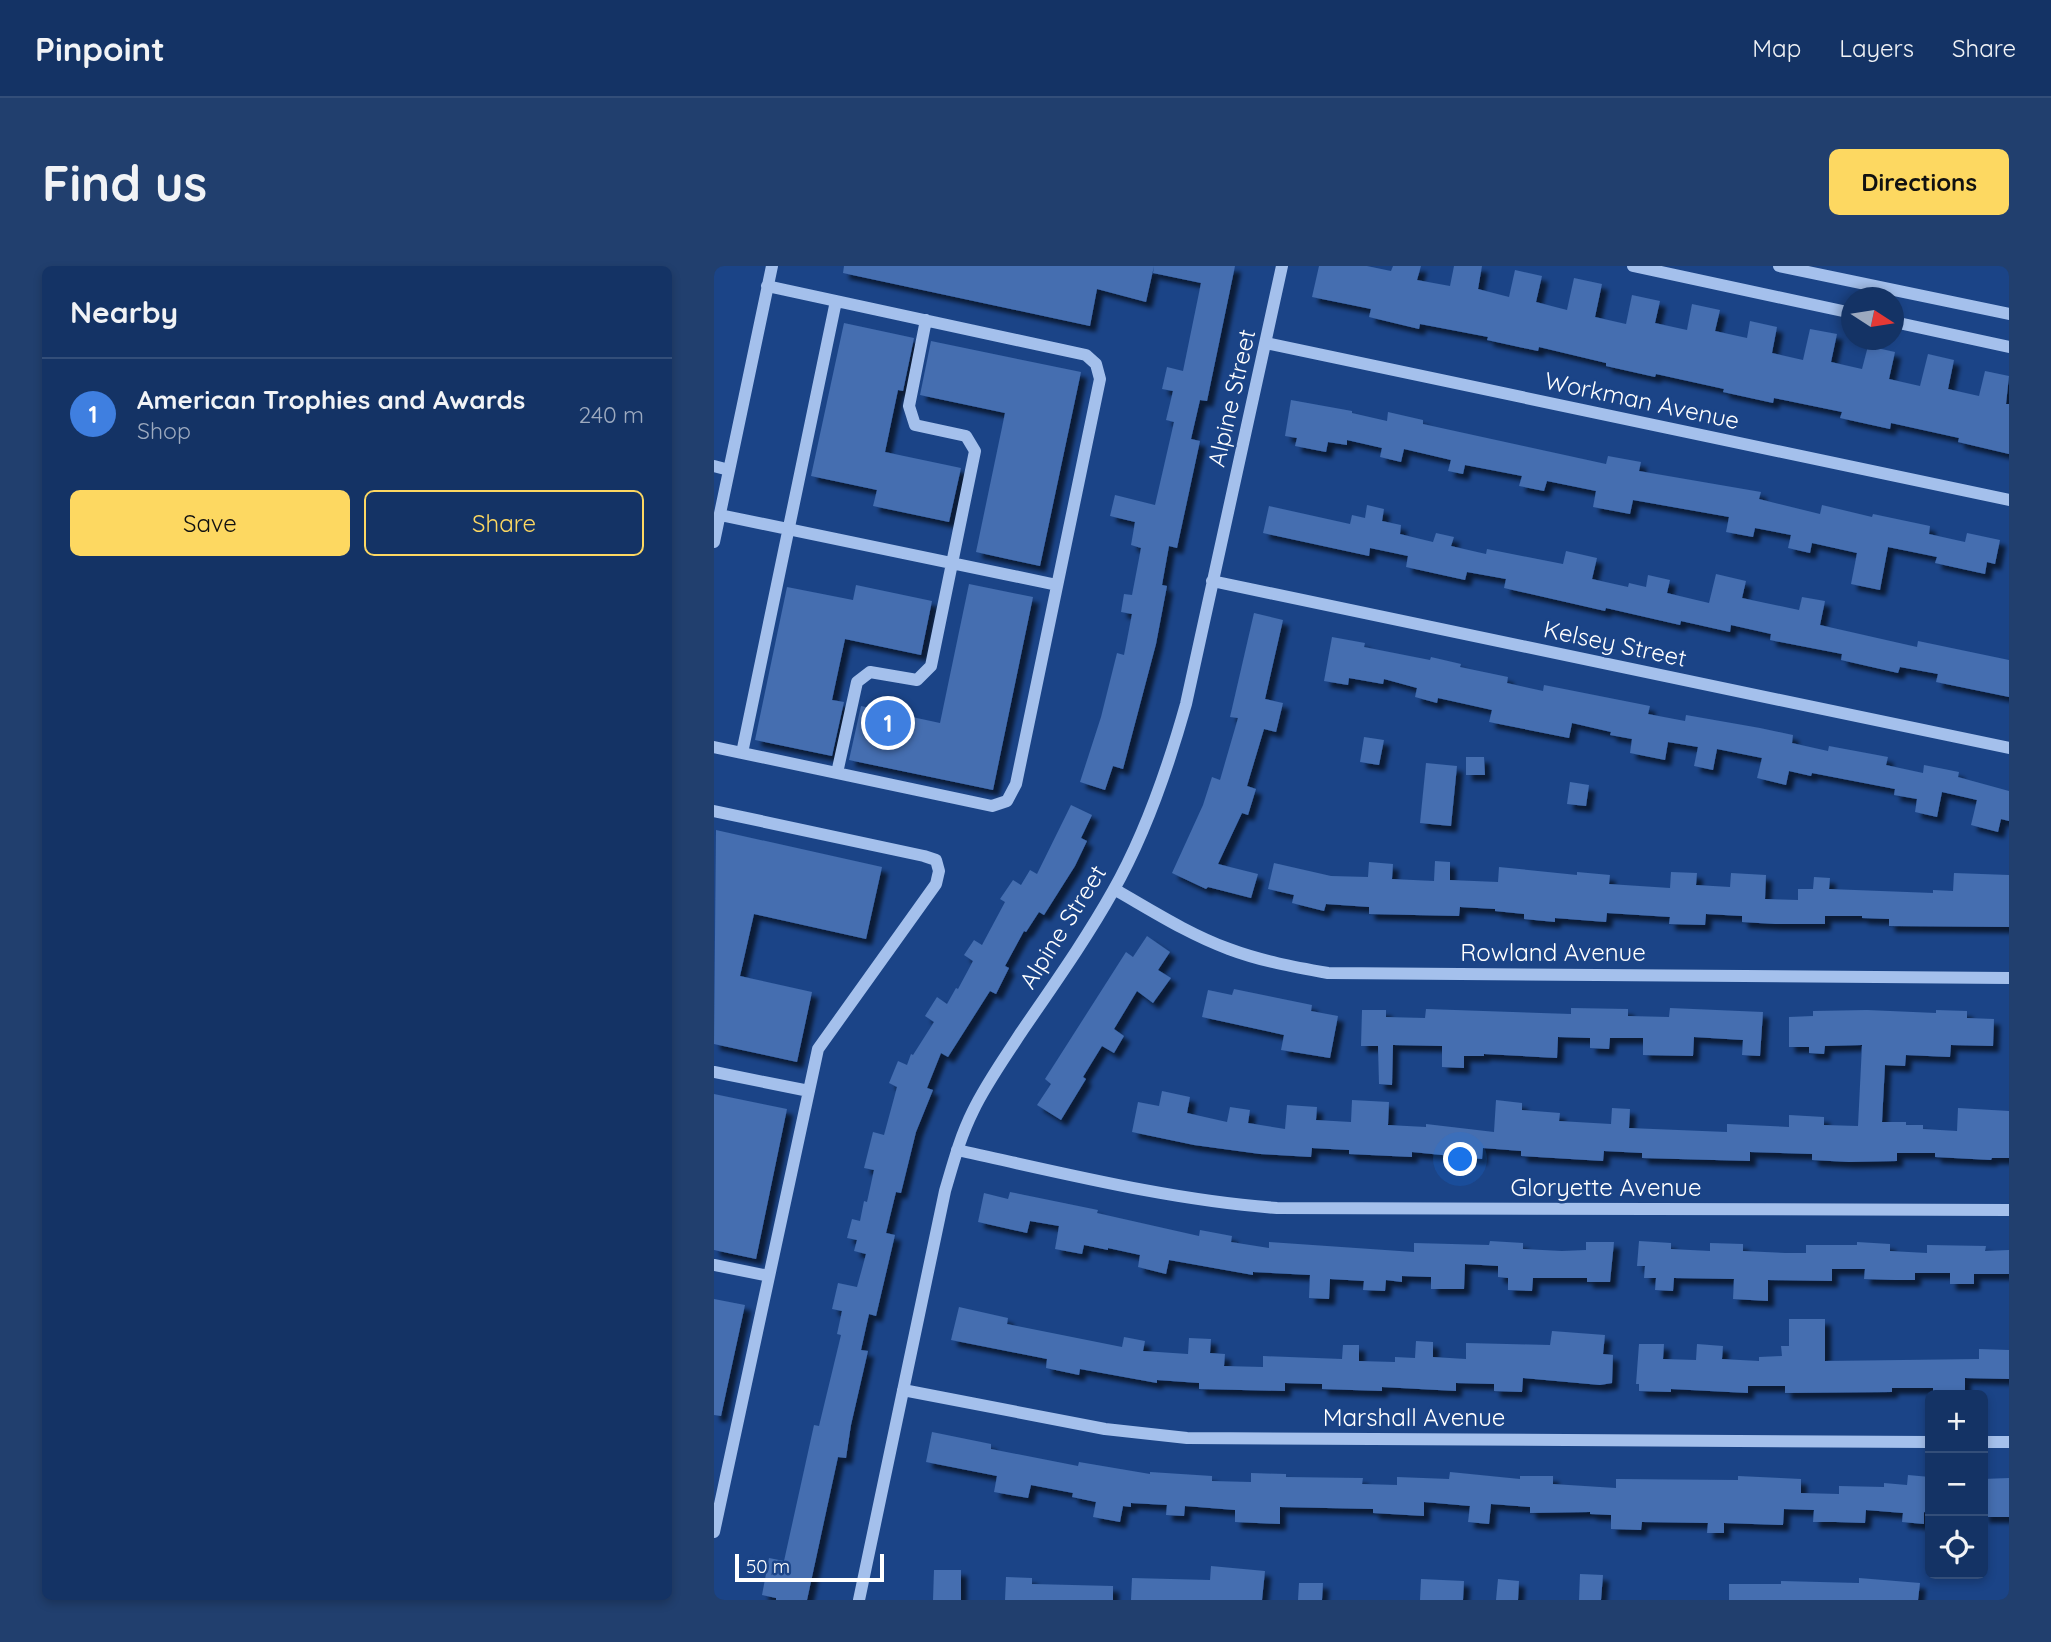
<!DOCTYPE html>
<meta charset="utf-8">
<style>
body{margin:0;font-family:Quicksand,sans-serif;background:#213f6e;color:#f1f3f6}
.controls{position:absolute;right:21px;bottom:21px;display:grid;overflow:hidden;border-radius:10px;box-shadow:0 4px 10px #0003}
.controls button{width:63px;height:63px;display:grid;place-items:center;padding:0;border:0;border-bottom:2px solid #334e79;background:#143365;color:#f1f3f6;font:35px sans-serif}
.compass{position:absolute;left:1127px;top:21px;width:63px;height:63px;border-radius:50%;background:#143365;box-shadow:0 4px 10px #0003;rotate:102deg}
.scale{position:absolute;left:21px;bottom:18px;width:149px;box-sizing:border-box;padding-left:7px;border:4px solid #fff;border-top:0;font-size:19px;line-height:24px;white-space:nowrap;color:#fff;-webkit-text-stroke:5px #1b4487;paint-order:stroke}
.you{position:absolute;left:747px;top:894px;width:24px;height:24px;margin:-18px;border:5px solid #fff;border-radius:50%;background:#1a73e8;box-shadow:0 0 0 10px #1a73e833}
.badge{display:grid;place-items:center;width:46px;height:46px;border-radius:50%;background:#fdd861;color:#fff;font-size:23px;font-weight:700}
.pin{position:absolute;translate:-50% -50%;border:4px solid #fff;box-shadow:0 2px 7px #0006}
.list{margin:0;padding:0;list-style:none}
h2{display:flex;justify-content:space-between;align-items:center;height:91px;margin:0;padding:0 28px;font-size:30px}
h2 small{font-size:23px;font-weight:400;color:#9daabf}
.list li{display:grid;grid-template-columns:46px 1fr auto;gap:21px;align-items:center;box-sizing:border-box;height:112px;padding:0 28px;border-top:2px solid #334e79}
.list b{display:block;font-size:26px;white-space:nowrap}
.list p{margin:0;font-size:23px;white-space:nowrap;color:#9daabf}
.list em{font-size:23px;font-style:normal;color:#9daabf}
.actions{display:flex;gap:14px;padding:21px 28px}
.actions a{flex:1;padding:16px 0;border:2px solid #fdd861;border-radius:10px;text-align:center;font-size:24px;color:#fdd861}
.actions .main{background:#fdd861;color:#111}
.icon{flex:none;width:38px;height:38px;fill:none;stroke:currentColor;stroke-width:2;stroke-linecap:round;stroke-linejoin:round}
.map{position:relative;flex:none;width:1295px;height:1334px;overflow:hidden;border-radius:10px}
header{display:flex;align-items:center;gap:42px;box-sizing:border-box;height:98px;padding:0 35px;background:#143365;border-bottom:2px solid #334e79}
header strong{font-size:33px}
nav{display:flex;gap:38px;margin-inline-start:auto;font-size:24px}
.intro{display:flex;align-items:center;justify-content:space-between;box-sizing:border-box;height:168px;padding:0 42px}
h1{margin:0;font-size:49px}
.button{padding:18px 32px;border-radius:10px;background:#fdd861;color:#111;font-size:24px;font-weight:700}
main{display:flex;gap:42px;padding:0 42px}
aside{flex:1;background:#143365;border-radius:10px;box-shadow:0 4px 10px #0003}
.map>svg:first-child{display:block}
.building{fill:#446eb0;filter:url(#shadow)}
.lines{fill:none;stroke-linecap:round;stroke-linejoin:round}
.minor{stroke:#a4c0ec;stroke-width:12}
.labels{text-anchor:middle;stroke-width:5;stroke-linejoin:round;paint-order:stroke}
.street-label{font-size:24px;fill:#fff;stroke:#1b4487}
</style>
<header>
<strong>Pinpoint</strong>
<nav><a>Map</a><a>Layers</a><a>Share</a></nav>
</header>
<div class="intro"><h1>Find us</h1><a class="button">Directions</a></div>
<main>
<aside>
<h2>Nearby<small></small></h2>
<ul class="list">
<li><span class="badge" style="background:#3f7fe0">1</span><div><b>American Trophies and Awards</b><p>Shop</p></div><em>240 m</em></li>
</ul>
<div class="actions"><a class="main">Save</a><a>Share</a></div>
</aside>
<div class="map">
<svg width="1295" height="1334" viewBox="0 0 1295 1334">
<defs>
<filter id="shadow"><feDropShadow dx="6" dy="6" stdDeviation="2" flood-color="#0009"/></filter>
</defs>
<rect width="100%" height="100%" fill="#1b4487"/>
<path class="building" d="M 130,0 L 440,0 L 432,36 L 383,23 L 376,60 L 129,7 Z
M 440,0 L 521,0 L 493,135 L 486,134 L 477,173 L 486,175 L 463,282 L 455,280 L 448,319 L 453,320 L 442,378 L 409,503 L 399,500 L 391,524 L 366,516 L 387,451 L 403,387 L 410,389 L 418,348 L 407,346 L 410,328 L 418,329 L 427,282 L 417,279 L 421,256 L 396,250 L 401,229 L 441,239 L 460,156 L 452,154 L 459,125 L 448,123 L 453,101 L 469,105 L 487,17 L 439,7 Z
M 605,0 L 653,0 L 677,5 L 679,0 L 707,0 L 703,14 L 736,20 L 740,0 L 768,0 L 764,23 L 795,31 L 801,4 L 828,10 L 822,36 L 853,44 L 860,12 L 888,18 L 881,51 L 912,58 L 918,29 L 946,35 L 941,57 L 973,64 L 978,38 L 1006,44 L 1001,65 L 1033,72 L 1036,55 L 1063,61 L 1058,87 L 1089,94 L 1096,63 L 1123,68 L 1117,96 L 1148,103 L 1154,80 L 1181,86 L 1175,113 L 1206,120 L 1214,88 L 1240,94 L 1234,123 L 1265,130 L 1271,105 L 1295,110 L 1292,138 L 1295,138 L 1295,188 L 1244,176 L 1245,172 L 1177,157 L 1176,163 L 1126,152 L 1128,146 L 1060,132 L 1059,137 L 1009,126 L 1010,123 L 942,108 L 941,111 L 892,100 L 892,97 L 825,81 L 824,85 L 773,74 L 774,71 L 706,58 L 705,63 L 655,51 L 657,43 L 598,31 Z
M 130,57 L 200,72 L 189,125 L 184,124 L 171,186 L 247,202 L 235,256 L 159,240 L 163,224 L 97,210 Z
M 217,75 L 367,106 L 326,300 L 262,286 L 291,147 L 206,129 Z
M 577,134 L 638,145 L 638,147 L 673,155 L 674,146 L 709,154 L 709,158 L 892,198 L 894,190 L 927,196 L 925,205 L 1047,226 L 1045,233 L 1106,248 L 1108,239 L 1158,251 L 1159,248 L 1216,260 L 1215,268 L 1251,276 L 1253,267 L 1286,274 L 1281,298 L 1273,296 L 1271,308 L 1221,297 L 1223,291 L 1174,281 L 1166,324 L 1137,318 L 1143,287 L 1098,277 L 1096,287 L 1074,282 L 1077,269 L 1041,262 L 1039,271 L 1012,266 L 1015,251 L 919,234 L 916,248 L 879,241 L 882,225 L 833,215 L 830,225 L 805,220 L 808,210 L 751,199 L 749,208 L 734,205 L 737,194 L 690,183 L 687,196 L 666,191 L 668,182 L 633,174 L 633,179 L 614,176 L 612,186 L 581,180 L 583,172 L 571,170 Z
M 653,239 L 670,243 L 668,255 L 687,259 L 686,268 L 719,276 L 722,267 L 740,271 L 737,280 L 772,288 L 773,283 L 849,298 L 852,285 L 883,292 L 878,313 L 914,321 L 915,317 L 932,321 L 934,309 L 956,314 L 953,327 L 995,337 L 1002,308 L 1032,315 L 1028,332 L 1085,344 L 1088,331 L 1111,335 L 1106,359 L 1203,381 L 1204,375 L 1295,394 L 1295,431 L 1222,416 L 1224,408 L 1186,401 L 1184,407 L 1127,394 L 1128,388 L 1056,374 L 1057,368 L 1017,359 L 1016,366 L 967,355 L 966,359 L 892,342 L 891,345 L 790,322 L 792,313 L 753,306 L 751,314 L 692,301 L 694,290 L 656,282 L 655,290 L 549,267 L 555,240 L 636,258 L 638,249 L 651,252 Z
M 255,318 L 319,331 L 279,524 L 135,494 L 147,440 L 226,457 Z
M 142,319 L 218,335 L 207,389 L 131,373 L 118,434 L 130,436 L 118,490 L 41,474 L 73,321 L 139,334 Z
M 540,347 L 569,354 L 551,433 L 569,437 L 562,466 L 550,463 L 533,520 L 542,523 L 534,549 L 528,547 L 504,598 L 544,608 L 537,632 L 494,621 L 492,623 L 458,607 L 489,539 L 498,511 L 506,514 L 524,452 L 516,451 Z
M 618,371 L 651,377 L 650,381 L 716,394 L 717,391 L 747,398 L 746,401 L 794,411 L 793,417 L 829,425 L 830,419 L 936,440 L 934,448 L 971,455 L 972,449 L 1046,462 L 1079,469 L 1078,477 L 1114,485 L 1115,480 L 1174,491 L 1172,499 L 1209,507 L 1210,499 L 1245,506 L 1244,511 L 1295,525 L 1295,555 L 1287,553 L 1284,566 L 1257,559 L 1263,534 L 1228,526 L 1223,551 L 1201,546 L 1203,533 L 1180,529 L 1181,523 L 1098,507 L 1097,510 L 1075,505 L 1072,519 L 1043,512 L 1048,492 L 1003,483 L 999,504 L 980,500 L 984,481 L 954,476 L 951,494 L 916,487 L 918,473 L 896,469 L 897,466 L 858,457 L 855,472 L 775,456 L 778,444 L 724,432 L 723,437 L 701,431 L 703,422 L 670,413 L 669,418 L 635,412 L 634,419 L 610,415 Z
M 650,471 L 670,474 L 665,499 L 646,496 Z
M 752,491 L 770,491 L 771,509 L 752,509 Z
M 712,497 L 743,500 L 737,560 L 706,557 Z
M 856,516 L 875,519 L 872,540 L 853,538 Z
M 357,539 L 378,549 L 367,572 L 373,575 L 361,600 L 330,649 L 325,646 L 312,666 L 310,665 L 291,700 L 295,702 L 282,728 L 276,725 L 234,791 L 227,787 L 213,822 L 219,824 L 202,866 L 187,927 L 182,926 L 172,967 L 181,969 L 162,1050 L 155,1048 L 147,1084 L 154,1085 L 137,1159 L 132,1192 L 124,1191 L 93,1334 L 62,1334 L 62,1332 L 48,1329 L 55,1292 L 70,1295 L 100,1159 L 105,1160 L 127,1069 L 123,1068 L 128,1045 L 118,1043 L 124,1017 L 143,1021 L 152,988 L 140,985 L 143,974 L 133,972 L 138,953 L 146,955 L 150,935 L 153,936 L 160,904 L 150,902 L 159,866 L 170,869 L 183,821 L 175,817 L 184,795 L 193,799 L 197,788 L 199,789 L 220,756 L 211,750 L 223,731 L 233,738 L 242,722 L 244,723 L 259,695 L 250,689 L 260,674 L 268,679 L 291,636 L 286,633 L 299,614 L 307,619 L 316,604 L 323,608 Z
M 2,564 L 168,601 L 152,673 L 40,648 L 26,710 L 98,726 L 83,796 L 0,778 Z
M 721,595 L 736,596 L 736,614 L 784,616 L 785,601 L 863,609 L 863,606 L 896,609 L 895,618 L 956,622 L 957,606 L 983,607 L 982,619 L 1016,621 L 1017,607 L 1052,609 L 1051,633 L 1084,634 L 1084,623 L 1099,623 L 1100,611 L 1116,612 L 1115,623 L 1219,627 L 1219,624 L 1239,625 L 1240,607 L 1295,609 L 1295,661 L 1175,660 L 1175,653 L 1148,652 L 1148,650 L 1111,650 L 1111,658 L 1061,658 L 1028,656 L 1028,650 L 992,648 L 991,659 L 955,658 L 956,651 L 893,647 L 892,656 L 841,652 L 841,656 L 810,653 L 810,648 L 781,645 L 781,643 L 746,641 L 745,650 L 655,648 L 655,641 L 612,638 L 610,645 L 578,637 L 580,629 L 554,623 L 560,597 L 617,610 L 654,611 L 655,596 L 679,598 L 678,613 L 720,615 Z
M 433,670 L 456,686 L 444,704 L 457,712 L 439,737 L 423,725 L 400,763 L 410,770 L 400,787 L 388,780 L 369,811 L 372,813 L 347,854 L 323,839 L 337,818 L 331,813 L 412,686 L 419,691 Z
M 520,723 L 598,739 L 597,745 L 624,750 L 616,792 L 567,784 L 570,769 L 488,751 L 494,724 L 518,729 Z
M 857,742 L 914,743 L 914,750 L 955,751 L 956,742 L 1049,746 L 1046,790 L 1028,789 L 1029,774 L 980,771 L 979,790 L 929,789 L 929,772 L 896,772 L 895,783 L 876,782 L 876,772 L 844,771 L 843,792 L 770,788 L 770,790 L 750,790 L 750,802 L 728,801 L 728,780 L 679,779 L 678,819 L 665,818 L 664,780 L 647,780 L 648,744 L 672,744 L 672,751 L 711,752 L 712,743 L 857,748 Z
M 1153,744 L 1222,747 L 1222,744 L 1253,745 L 1253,752 L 1280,753 L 1279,780 L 1237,779 L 1236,791 L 1192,789 L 1191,800 L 1171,799 L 1168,856 L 1192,856 L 1192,859 L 1209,859 L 1209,863 L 1243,865 L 1244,842 L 1295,845 L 1295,892 L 1278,892 L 1277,894 L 1221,891 L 1221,887 L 1183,887 L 1183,895 L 1135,896 L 1098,894 L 1098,888 L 1036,886 L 1036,895 L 928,892 L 928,887 L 890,885 L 889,895 L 807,890 L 807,885 L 769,882 L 768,893 L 698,886 L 698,891 L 635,888 L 635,884 L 598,882 L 597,891 L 546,888 L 480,879 L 418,866 L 424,836 L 445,840 L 448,825 L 476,831 L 473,847 L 513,856 L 516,841 L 536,844 L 534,857 L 571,863 L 573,839 L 603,841 L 602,854 L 637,856 L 638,834 L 675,836 L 674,859 L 712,861 L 712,858 L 780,866 L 782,834 L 808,837 L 808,844 L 846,847 L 845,855 L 897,858 L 898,842 L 916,843 L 915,862 L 1013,866 L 1013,858 L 1075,861 L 1075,849 L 1110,851 L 1110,859 L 1144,860 L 1148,779 L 1111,780 L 1110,788 L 1095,787 L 1095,781 L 1075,781 L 1075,751 L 1099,750 L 1099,745 Z
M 0,828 L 73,843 L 42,993 L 0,984 Z
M 296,926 L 384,944 L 383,947 L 485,970 L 486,964 L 518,970 L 517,976 L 555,982 L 555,976 L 700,986 L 700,977 L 775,979 L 776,975 L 809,977 L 809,983 L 848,985 L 872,984 L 872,976 L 900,976 L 896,1016 L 873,1016 L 873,1012 L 819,1012 L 818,1025 L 794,1024 L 794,1012 L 784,1011 L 784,1000 L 751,998 L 750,1023 L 717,1023 L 717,1011 L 688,1010 L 688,1016 L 672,1014 L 671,1025 L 649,1024 L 650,1015 L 616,1013 L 615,1033 L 595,1032 L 596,1009 L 539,1006 L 539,1009 L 455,994 L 452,1008 L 424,1001 L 426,989 L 394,982 L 394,984 L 370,979 L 368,988 L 341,983 L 345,960 L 316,955 L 313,967 L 264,956 L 270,927 L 294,933 Z
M 925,975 L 957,977 L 957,983 L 996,985 L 996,977 L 1029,978 L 1029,985 L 1071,987 L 1092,987 L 1092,979 L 1143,979 L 1143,976 L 1176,978 L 1176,985 L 1213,987 L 1213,979 L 1272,980 L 1271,985 L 1295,984 L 1295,1008 L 1260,1008 L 1260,1018 L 1236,1018 L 1236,1007 L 1201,1007 L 1201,1014 L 1181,1014 L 1150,1013 L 1151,1003 L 1118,1003 L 1118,1015 L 1054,1014 L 1054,1035 L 1019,1033 L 1020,1013 L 960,1012 L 959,1025 L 941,1024 L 942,1012 L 930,1012 L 931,1000 L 923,1000 Z
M 0,1033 L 31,1039 L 7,1150 L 0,1149 Z
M 245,1041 L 294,1052 L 293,1058 L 408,1081 L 410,1071 L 431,1075 L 429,1085 L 474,1088 L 475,1072 L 497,1073 L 496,1087 L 511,1088 L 510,1100 L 549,1101 L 549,1090 L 628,1093 L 629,1079 L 645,1079 L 645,1095 L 681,1096 L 681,1091 L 701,1092 L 702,1075 L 719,1076 L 719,1091 L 752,1093 L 752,1077 L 836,1079 L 838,1065 L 891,1069 L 889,1088 L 899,1089 L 898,1117 L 886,1119 L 809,1112 L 808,1126 L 780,1125 L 780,1118 L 742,1117 L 742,1125 L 668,1121 L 668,1125 L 608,1123 L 608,1118 L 571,1117 L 571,1125 L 485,1123 L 485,1117 L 443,1114 L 443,1117 L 366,1103 L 365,1109 L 332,1102 L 333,1093 L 237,1074 Z
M 1075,1053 L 1111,1053 L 1111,1095 L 1265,1093 L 1265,1083 L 1295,1084 L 1295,1113 L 1251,1112 L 1251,1127 L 1219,1127 L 1219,1122 L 1178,1122 L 1178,1126 L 1071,1127 L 1071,1120 L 1034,1120 L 1034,1127 L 957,1123 L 957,1126 L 925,1125 L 925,1118 L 922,1118 L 925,1078 L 950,1078 L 949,1093 L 982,1094 L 983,1078 L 1009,1080 L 1008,1093 L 1045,1095 L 1045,1091 L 1068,1090 L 1067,1080 L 1075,1080 Z
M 218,1166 L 277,1178 L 277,1183 L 364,1200 L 365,1196 L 436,1208 L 436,1206 L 498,1210 L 498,1215 L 537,1216 L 537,1207 L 572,1208 L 572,1211 L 649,1212 L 648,1218 L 683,1219 L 683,1211 L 735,1213 L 736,1206 L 806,1213 L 806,1210 L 839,1210 L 839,1218 L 902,1222 L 902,1213 L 1024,1214 L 1024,1210 L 1087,1213 L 1087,1227 L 1125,1228 L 1125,1220 L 1170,1221 L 1170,1217 L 1193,1219 L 1194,1209 L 1216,1211 L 1216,1247 L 1210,1246 L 1210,1258 L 1188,1256 L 1189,1247 L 1152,1244 L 1151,1257 L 1122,1256 L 1099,1256 L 1100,1244 L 1070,1243 L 1069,1259 L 1010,1257 L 1010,1267 L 993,1267 L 994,1257 L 928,1256 L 927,1264 L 897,1263 L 897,1249 L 876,1248 L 876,1246 L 816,1247 L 816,1241 L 777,1238 L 775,1258 L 754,1256 L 756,1240 L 710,1236 L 710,1250 L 659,1247 L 659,1243 L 566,1241 L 566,1258 L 521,1256 L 521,1244 L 471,1240 L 470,1250 L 452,1249 L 453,1239 L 417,1237 L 417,1241 L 409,1240 L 406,1256 L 379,1251 L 382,1236 L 358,1231 L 359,1227 L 317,1219 L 314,1232 L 280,1226 L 283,1210 L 212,1196 Z
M 1295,1212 L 1295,1251 L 1269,1251 L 1269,1213 Z
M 497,1300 L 551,1305 L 548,1334 L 417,1334 L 418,1312 L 496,1314 Z
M 220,1304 L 247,1304 L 247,1334 L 219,1334 Z
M 866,1308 L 889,1309 L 887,1334 L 865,1334 Z
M 292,1311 L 318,1312 L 318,1318 L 399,1320 L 399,1334 L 291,1334 Z
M 1145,1312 L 1206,1317 L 1204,1334 L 1015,1334 L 1015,1318 L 1067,1318 L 1067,1315 L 1145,1317 Z
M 707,1313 L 750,1315 L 749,1334 L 706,1334 Z
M 784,1313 L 805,1315 L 804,1334 L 782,1334 Z
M 585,1317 L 609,1317 L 608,1334 L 584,1334 Z"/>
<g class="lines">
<path class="minor" d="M 919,0 L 1138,47
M 1065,0 L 1295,48
M 1180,56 L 1295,81
M 552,77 L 1295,234
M 0,200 L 15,204
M 6,249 L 343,319
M 0,276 L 58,0
M 498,315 L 1295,482
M 0,481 L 278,540 L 293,535 L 302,518 L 386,113 L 382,98 L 372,89 L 53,20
M 28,487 L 122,35
M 123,507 L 143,416 L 156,406 L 203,414 L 217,400 L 261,185 L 252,170 L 201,159 L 195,140 L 212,54
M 0,545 L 210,590 L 222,594 L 225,605 L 222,618 L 104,783 L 0,1266
M 400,623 C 437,644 474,668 515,683 C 547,695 580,701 614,707 L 1295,712
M 0,806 L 95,825
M 243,884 C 349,907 455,934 563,942 L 1295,944
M 0,999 L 55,1010
M 189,1124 L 391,1163 L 473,1172 L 1216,1176
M 1269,1176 L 1295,1176
M 145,1334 L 231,925 C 239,898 246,871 259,845 C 272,818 290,793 306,768 C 338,721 371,675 399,625 C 432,567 454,502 472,438 L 568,0"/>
</g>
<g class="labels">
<g class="street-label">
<text transform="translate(518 132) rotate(-77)" y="8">Alpine Street</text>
<text transform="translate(928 135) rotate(12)" y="8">Workman Avenue</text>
<text transform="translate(901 378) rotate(12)" y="8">Kelsey Street</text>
<text transform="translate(349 661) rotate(-58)" y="8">Alpine Street</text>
<text x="839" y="695">Rowland Avenue</text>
<text x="892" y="930">Gloryette Avenue</text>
<text x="700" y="1160">Marshall Avenue</text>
</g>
</g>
</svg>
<div class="controls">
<button>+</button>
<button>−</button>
<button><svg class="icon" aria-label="locate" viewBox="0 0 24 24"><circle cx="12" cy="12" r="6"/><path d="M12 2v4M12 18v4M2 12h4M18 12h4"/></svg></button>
</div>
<svg class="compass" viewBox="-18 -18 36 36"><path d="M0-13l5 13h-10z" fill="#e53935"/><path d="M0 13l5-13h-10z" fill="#9daabf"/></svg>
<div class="scale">50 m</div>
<div class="you"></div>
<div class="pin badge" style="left:174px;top:457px;background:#3f7fe0">1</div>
</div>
</main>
